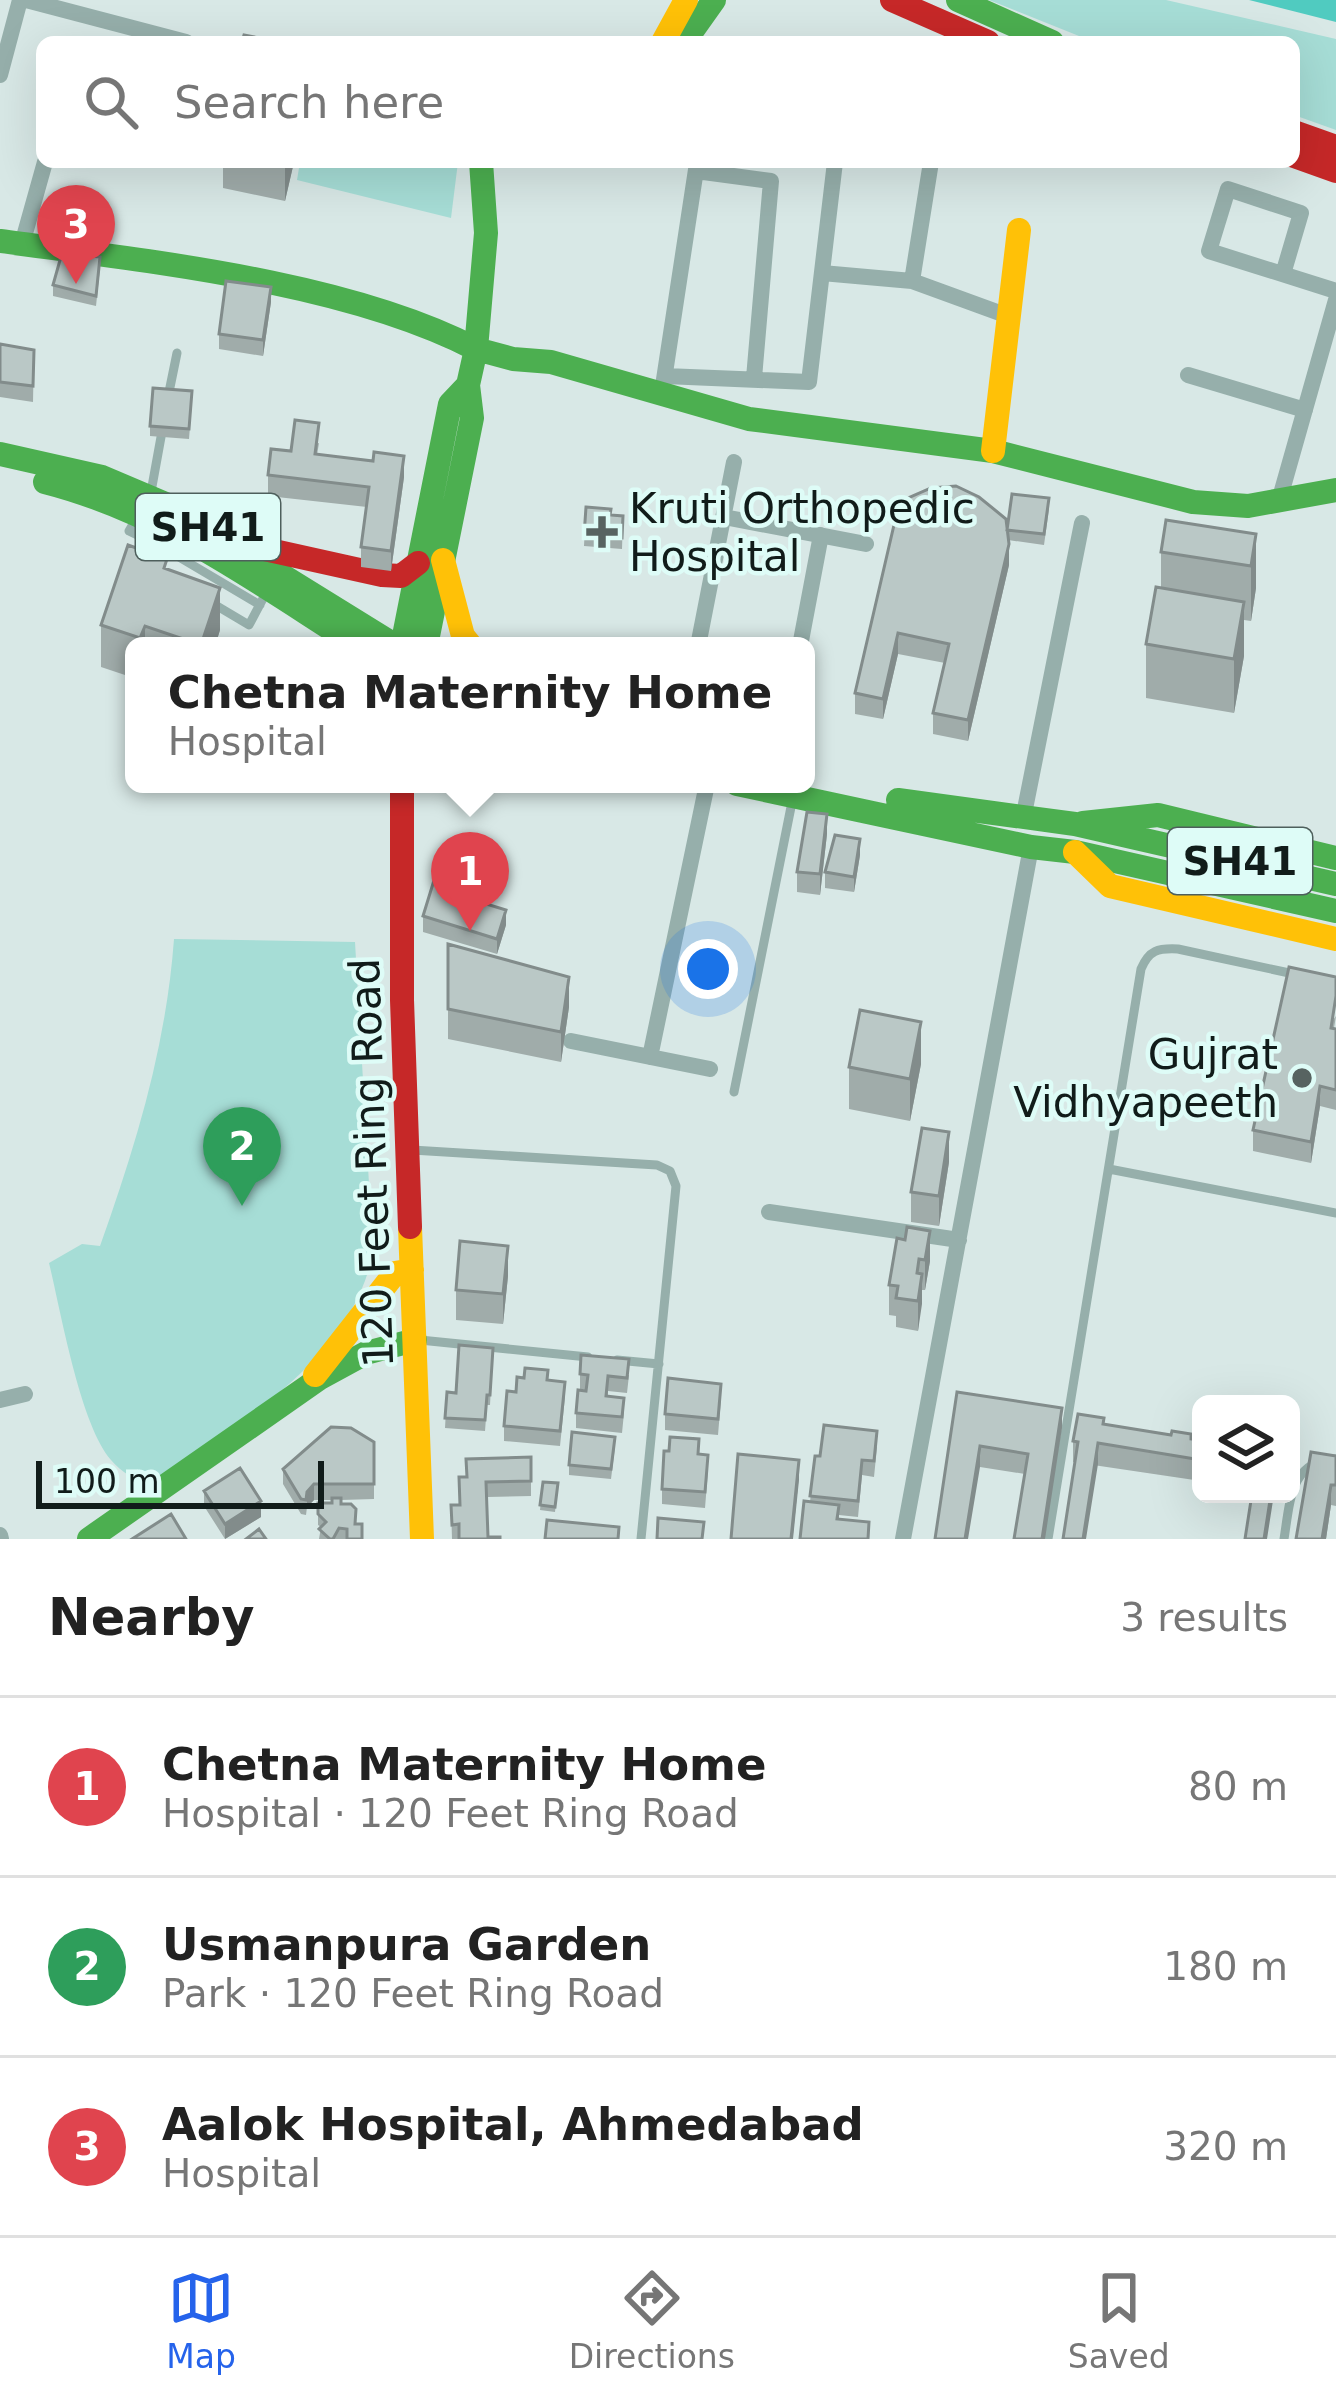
<!DOCTYPE html>
<meta charset="utf-8">
<style>
body{margin:0;font-family:"DejaVu Sans",sans-serif;background:#f6f6f6;color:#222}
.controls{position:absolute;right:36px;bottom:36px;display:grid;overflow:hidden;border-radius:18px;box-shadow:0 12px 48px #0002}
.controls button{width:108px;height:108px;display:grid;place-items:center;padding:0;border:0;border-bottom:3px solid #e0e0e0;background:#fff;color:#222;font:60px sans-serif}
.scale{position:absolute;left:36px;bottom:30px;width:288px;box-sizing:border-box;padding-left:12px;border:6px solid #111c1a;border-top:0;font-size:33px;line-height:42px;white-space:nowrap;color:#111c1a;-webkit-text-stroke:9px #defcf7;paint-order:stroke}
.you{position:absolute;left:708px;top:969px;width:42px;height:42px;margin:-30px;border:9px solid #fff;border-radius:50%;background:#1a73e8;box-shadow:0 0 0 18px #1a73e833}
.badge{display:grid;place-items:center;width:78px;height:78px;border-radius:50%;background:#2563eb;color:#fff;font-size:39px;font-weight:700}
.pin{position:absolute;translate:-50% -99px;filter:drop-shadow(0 3px 6px #0008)}
.pin::after{content:'';position:absolute;top:63px;width:42px;height:36px;background:inherit;clip-path:polygon(0 0,100% 0,50% 100%)}
.popup{position:absolute;left:125px;top:637px;width:690px;height:156px;box-sizing:border-box;display:grid;place-content:center;border-radius:18px;background:#fff;filter:drop-shadow(0 3px 9px #0005);font-size:39px;white-space:nowrap;color:#767676}
.popup b{font-size:45px;color:#222}
.popup::after{content:'';position:absolute;left:50%;top:100%;margin-left:-24px;border:24px solid transparent;border-top-color:#fff}
.list{margin:0;padding:0;list-style:none}
h2{display:flex;justify-content:space-between;align-items:center;height:156px;margin:0;padding:0 48px;font-size:51px}
h2 small{font-size:39px;font-weight:400;color:#767676}
.list li{display:grid;grid-template-columns:78px 1fr auto;gap:36px;align-items:center;box-sizing:border-box;height:180px;padding:0 48px;border-top:3px solid #e0e0e0}
.list b{display:block;font-size:45px;white-space:nowrap}
.list p{margin:0;font-size:39px;white-space:nowrap;color:#767676}
.list em{font-size:39px;font-style:normal;color:#767676}
.icon{flex:none;width:66px;height:66px;fill:none;stroke:currentColor;stroke-width:2;stroke-linecap:round;stroke-linejoin:round}
.map{position:relative;flex:none;width:1336px;height:1539px;overflow:hidden}
.search{position:absolute;background:#fff;box-shadow:0 12px 48px #0002;left:36px;right:36px;top:36px;height:132px;display:flex;align-items:center;gap:30px;box-sizing:border-box;padding:0 42px;border-radius:18px;color:#767676;font-size:45px}
.sheet{height:696px;background:#fff}
nav{display:flex;justify-content:space-around;align-items:center;box-sizing:border-box;height:168px;border-top:3px solid #e0e0e0;background:#fff;font-size:33px;color:#767676}
nav a{display:grid;justify-items:center;gap:6px}
nav .on{color:#2563eb}
.map>svg:first-child{display:block}
.green{fill:#a6ddd6}
.water{fill:#50cbc0}
.lines{fill:none;stroke-linecap:round;stroke-linejoin:round}
.lane{stroke:#96afab;stroke-width:9}
.street{stroke:#96afab;stroke-width:16}
.fast{stroke:#4caf50;stroke-width:24}
.slow{stroke:#ffc107;stroke-width:24}
.jam{stroke:#c62828;stroke-width:24}
.wall{fill:#a0acaa}
.shaded-wall{fill:#828c8b}
.building{fill:#bac8c6;stroke:#828c8b;stroke-width:3}
.poi-dot{fill:#576361;stroke:#defcf7;stroke-width:4.5}
.labels{text-anchor:middle;stroke-width:9;stroke-linejoin:round;paint-order:stroke}
.shield{fill:#defcf7;stroke:#4e5f5c;stroke-width:3}
.shield-label{font-size:39px;font-weight:bold;fill:#111c1a}
.poi-label{font-size:42px;fill:#111c1a;stroke:#defcf7;text-anchor:start}
.street-label{font-size:42px;fill:#111c1a;stroke:#defcf7}
</style>
<div class="map">
<svg width="1336" height="1539" viewBox="0 0 1336 1539">
<rect width="100%" height="100%" fill="#d8e8e6"/>
<path class="green" d="M 989,0 L 1166,0 L 1336,39 L 1336,130 L 1294,115 L 1294,42 L 1094,42 Z
M 300,162 L 458,162 L 451,218 L 297,180 Z
M 174,939 L 355,942 L 373,1253 C 350,1364 235,1424 150,1486 C 134,1479 122,1473 111,1460 C 80,1424 61,1312 49,1263 L 82,1244 L 100,1246 C 136,1145 166,1047 174,939 Z"/>
<path class="water" d="M 1249,0 L 1336,0 L 1336,22 Z"/>
<g class="lines">
<path class="lane" d="M 168,397 L 177,353
M 151,492 L 163,426
M 139,514 L 129,531 L 162,547 L 154,562
M 162,547 L 260,605
M 212,603 L 249,625 L 266,593
M 734,1092 L 793,797
M 412,1150 L 657,1165 L 670,1171 L 676,1186 L 641,1539
M 1109,1169 L 1336,1213
M 420,1340 L 588,1357
M 617,1360 L 659,1364
M 1048,1539 L 1141,969 C 1149,950 1158,948 1178,949 L 1294,974
M 1284,1539 C 1290,1502 1290,1460 1336,1459"/>
<path class="street" d="M 26,0 L 186,42
M 0,75 L 20,0
M 696,171 L 771,181 L 754,378
M 22,244 L 45,162
M 822,273 L 912,281 L 931,162
M 1283,274 L 1301,213 L 1228,189 L 1209,251 L 1336,291
M 912,281 L 1008,316
M 1188,375 L 1305,410
M 665,376 L 809,382 L 835,162
M 663,386 L 697,163
M 1279,501 L 1336,300
M 724,517 L 866,544
M 698,646 L 734,462
M 800,646 L 821,535
M 1024,814 L 1082,523
M 571,1041 L 710,1069
M 650,1057 L 707,784
M 769,1212 L 959,1240
M 0,1400 L 25,1394
M 0,1535 L 1,1539
M 903,1539 L 1031,847"/>
<path class="fast" d="M 958,0 L 1052,42
M 668,42 L 692,31 L 714,0
M 0,241 C 146,261 345,281 476,349
M 476,349 L 486,233 L 481,162
M 0,454 L 102,477 L 168,505 L 396,646
M 45,482 C 163,512 256,582 358,646
M 402,646 L 450,404 L 468,385
M 426,646 L 472,418 L 468,385 L 476,349 L 513,359 L 551,362 L 749,419 L 993,451 L 1193,502 L 1248,506 L 1336,490
M 737,784 L 1031,847 L 1075,852 L 1336,911
M 898,800 L 1075,824 L 1336,884
M 1083,823 L 1158,815 L 1336,858
M 89,1539 L 320,1378 L 366,1353 L 415,1340"/>
<path class="slow" d="M 663,42 L 686,0
M 993,451 L 1019,230
M 443,560 L 463,636 L 471,646
M 1075,852 L 1110,886 L 1336,939
M 410,1227 L 422,1539
M 315,1375 L 395,1273 L 412,1270"/>
<path class="jam" d="M 892,0 L 988,42
M 1294,132 L 1336,147
M 1294,156 L 1336,171
M 251,546 L 382,575 L 401,576 L 418,563
M 402,784 L 402,1000 L 410,1227"/>
</g>
<path class="wall" d="M 223,162 L 294,162 L 285,201 L 223,188 Z
M 100,268 L 96,306 L 53,296 L 53,285 Z
M 271,302 L 263,356 L 219,349 L 219,334 Z
M 0,344 L 34,350 L 33,402 L 0,397 Z
M 192,401 L 189,439 L 150,436 L 150,426 Z
M 319,443 L 317,455 L 404,477 L 391,571 L 361,567 L 361,547 L 367,507 L 268,496 L 268,475 L 291,451 Z
M 1012,494 L 1049,509 L 1044,545 L 1008,540 L 1009,565 L 968,741 L 933,734 L 933,713 L 945,663 L 898,654 L 883,719 L 855,714 L 855,693 L 894,525 L 1007,535 Z
M 586,507 L 610,515 L 623,516 L 622,549 L 584,546 Z
M 1256,534 L 1256,588 L 1251,621 L 1244,620 L 1244,656 L 1234,713 L 1146,698 L 1146,644 L 1161,588 L 1161,552 Z
M 167,570 L 220,630 L 215,646 L 134,646 L 134,678 L 101,667 L 101,625 Z
M 827,834 L 820,895 L 797,892 L 797,872 Z
M 860,855 L 854,892 L 825,888 L 825,872 Z
M 460,896 L 506,925 L 497,954 L 423,932 L 423,916 Z
M 448,944 L 569,1007 L 561,1062 L 448,1039 Z
M 1336,1016 L 1334,1028 L 1336,1029 L 1336,1110 L 1320,1106 L 1311,1163 L 1253,1151 L 1253,1130 Z
M 921,1064 L 910,1121 L 849,1109 L 849,1067 Z
M 949,1162 L 939,1226 L 911,1222 L 911,1192 Z
M 897,1238 L 930,1261 L 925,1290 L 922,1290 L 918,1331 L 896,1327 L 896,1316 L 889,1315 L 889,1285 Z
M 508,1276 L 503,1324 L 456,1320 L 456,1290 Z
M 493,1348 L 490,1405 L 487,1405 L 485,1431 L 445,1428 L 447,1392 L 456,1393 Z
M 580,1374 L 629,1375 L 627,1393 L 608,1391 L 608,1396 L 624,1413 L 622,1433 L 576,1428 L 576,1413 L 587,1390 L 580,1389 Z
M 548,1380 L 565,1397 L 560,1446 L 504,1441 L 504,1426 L 516,1392 Z
M 957,1392 L 1062,1428 L 1025,1474 L 980,1467 Z
M 721,1399 L 718,1435 L 665,1430 L 665,1414 Z
M 1104,1424 L 1201,1440 L 1201,1481 L 1073,1462 L 1073,1441 Z
M 374,1442 L 374,1499 L 341,1500 L 341,1504 L 356,1524 L 362,1539 L 319,1539 L 321,1527 L 318,1525 L 318,1503 L 332,1503 L 332,1500 L 314,1500 L 307,1507 L 306,1515 L 301,1514 L 283,1484 L 283,1469 Z
M 615,1447 L 611,1479 L 569,1475 L 569,1465 Z
M 877,1447 L 874,1477 L 862,1475 L 858,1517 L 839,1515 L 839,1519 L 869,1539 L 810,1502 L 815,1456 Z
M 699,1454 L 708,1471 L 705,1508 L 662,1504 L 662,1489 Z
M 1336,1456 L 1336,1506 L 1331,1505 L 1326,1539 L 1296,1539 Z
M 531,1457 L 531,1496 L 487,1497 L 488,1537 L 500,1539 L 452,1539 L 451,1505 L 459,1505 L 466,1477 Z
M 543,1482 L 558,1483 L 555,1512 L 540,1510 Z
M 204,1491 L 261,1517 L 225,1539 L 204,1506 Z"/>
<path class="shaded-wall" d="M 285,162 L 294,162 L 285,201 Z
M 271,287 L 271,302 L 263,356 L 263,340 Z
M 404,456 L 404,477 L 391,571 L 391,551 Z
M 1256,534 L 1256,588 L 1251,621 L 1251,566 Z
M 1009,544 L 1009,565 L 968,741 L 968,720 Z
M 220,588 L 220,630 L 215,646 L 201,646 Z
M 1244,602 L 1244,656 L 1234,713 L 1234,659 Z
M 145,626 L 145,646 L 140,646 L 140,638 Z
M 898,633 L 898,654 L 883,719 L 883,699 Z
M 827,814 L 827,834 L 820,895 L 820,874 Z
M 860,839 L 860,855 L 854,892 L 854,877 Z
M 506,910 L 506,925 L 497,954 L 497,939 Z
M 569,977 L 569,1007 L 561,1062 L 561,1032 Z
M 921,1022 L 921,1064 L 910,1121 L 910,1079 Z
M 1320,1086 L 1320,1106 L 1311,1163 L 1311,1142 Z
M 949,1132 L 949,1162 L 939,1226 L 939,1196 Z
M 930,1231 L 930,1261 L 925,1290 L 925,1260 Z
M 508,1246 L 508,1276 L 503,1324 L 503,1294 Z
M 922,1274 L 922,1304 L 918,1331 L 918,1301 Z
M 1062,1408 L 1062,1428 L 1045,1539 L 1042,1539 Z
M 1098,1443 L 1098,1464 L 1086,1539 L 1083,1539 Z
M 980,1446 L 980,1467 L 968,1539 L 965,1539 Z
M 799,1460 L 799,1480 L 793,1539 L 791,1539 Z
M 314,1484 L 314,1500 L 307,1507 L 307,1492 Z
M 1331,1485 L 1331,1505 L 1326,1539 L 1322,1539 Z
M 1271,1494 L 1274,1494 L 1267,1539 L 1264,1539 Z
M 261,1501 L 261,1517 L 225,1539 L 225,1524 Z"/>
<path class="building" d="M 244,35 L 280,42 L 242,42 Z
M 62,253 L 100,257 L 96,296 L 53,285 Z
M 226,281 L 271,287 L 263,340 L 219,334 Z
M 0,344 L 34,350 L 33,386 L 0,382 Z
M 153,388 L 192,391 L 189,429 L 150,426 Z
M 295,420 L 319,423 L 315,454 L 373,461 L 374,452 L 404,456 L 391,551 L 361,547 L 369,487 L 268,475 L 271,449 L 291,451 Z
M 956,486 L 979,497 L 1006,519 L 1009,544 L 968,720 L 933,713 L 949,644 L 898,633 L 883,699 L 855,693 L 894,525 L 906,499 L 931,488 Z
M 1012,494 L 1049,498 L 1044,534 L 1007,530 Z
M 586,507 L 611,509 L 610,515 L 623,516 L 622,538 L 584,536 Z
M 1166,520 L 1256,534 L 1251,566 L 1161,552 Z
M 128,545 L 167,559 L 164,568 L 220,588 L 201,645 L 145,626 L 140,638 L 101,625 Z
M 1156,587 L 1244,602 L 1234,659 L 1146,644 Z
M 807,812 L 827,814 L 820,874 L 797,872 Z
M 835,835 L 860,839 L 854,877 L 825,872 Z
M 435,877 L 460,884 L 457,895 L 506,910 L 497,939 L 423,916 Z
M 448,944 L 569,977 L 561,1032 L 448,1009 Z
M 1289,967 L 1336,977 L 1336,996 L 1331,1028 L 1336,1029 L 1336,1090 L 1320,1086 L 1311,1142 L 1253,1130 Z
M 860,1010 L 921,1022 L 910,1079 L 849,1067 Z
M 922,1128 L 949,1132 L 939,1196 L 911,1192 Z
M 907,1227 L 930,1231 L 925,1260 L 919,1259 L 917,1273 L 922,1274 L 918,1301 L 896,1298 L 898,1286 L 889,1285 L 897,1238 L 905,1240 Z
M 460,1241 L 508,1246 L 503,1294 L 456,1290 Z
M 459,1345 L 493,1348 L 490,1395 L 487,1395 L 485,1420 L 445,1418 L 447,1392 L 456,1393 Z
M 581,1355 L 629,1359 L 627,1378 L 608,1376 L 606,1396 L 624,1398 L 622,1417 L 576,1413 L 578,1390 L 586,1391 L 588,1375 L 580,1374 Z
M 525,1368 L 548,1370 L 547,1380 L 565,1382 L 560,1431 L 504,1426 L 507,1391 L 516,1392 L 517,1377 L 524,1378 Z
M 668,1378 L 721,1384 L 718,1419 L 665,1414 Z
M 957,1392 L 1062,1408 L 1042,1539 L 1014,1539 L 1028,1454 L 980,1446 L 965,1539 L 935,1539 Z
M 1078,1414 L 1104,1418 L 1103,1424 L 1171,1435 L 1172,1431 L 1191,1434 L 1191,1439 L 1201,1440 L 1201,1460 L 1098,1443 L 1083,1539 L 1063,1539 L 1078,1442 L 1073,1441 Z
M 824,1425 L 877,1431 L 874,1461 L 862,1460 L 858,1501 L 810,1496 L 815,1456 L 820,1456 Z
M 331,1427 L 351,1428 L 374,1442 L 374,1484 L 314,1484 L 307,1492 L 306,1500 L 301,1499 L 283,1469 Z
M 572,1432 L 615,1437 L 611,1469 L 569,1465 Z
M 670,1437 L 699,1439 L 698,1454 L 708,1455 L 705,1492 L 662,1489 L 664,1451 L 669,1451 Z
M 1311,1452 L 1336,1456 L 1336,1485 L 1331,1485 L 1322,1539 L 1296,1539 Z
M 738,1454 L 799,1460 L 791,1539 L 731,1539 Z
M 531,1457 L 531,1481 L 486,1482 L 488,1537 L 500,1537 L 500,1539 L 459,1539 L 459,1524 L 452,1525 L 451,1505 L 460,1505 L 459,1477 L 467,1477 L 466,1459 Z
M 240,1468 L 261,1501 L 225,1524 L 204,1491 Z
M 543,1482 L 558,1483 L 555,1507 L 540,1505 Z
M 1252,1494 L 1271,1494 L 1264,1539 L 1245,1539 Z
M 332,1498 L 341,1498 L 341,1504 L 351,1504 L 356,1509 L 355,1524 L 362,1524 L 362,1539 L 347,1539 L 347,1529 L 339,1528 L 333,1539 L 330,1539 L 319,1529 L 326,1522 L 318,1514 L 318,1503 L 332,1503 Z
M 804,1501 L 839,1505 L 837,1519 L 869,1522 L 868,1539 L 800,1539 Z
M 171,1514 L 186,1539 L 132,1539 Z
M 658,1518 L 704,1522 L 702,1539 L 657,1539 Z
M 547,1520 L 619,1527 L 618,1539 L 545,1539 Z
M 259,1529 L 266,1539 L 246,1539 Z"/>
<g class="poi-dot">
<path d="M596 514h12v12h12v12h-12v12h-12v-12h-12v-12h12z"/>
<circle cx="1302" cy="1078" r="12"/>
</g>
<g class="labels">
<g class="shield">
<rect x="136" y="494" width="144" height="66" rx="9"/>
<rect x="1168" y="828" width="144" height="66" rx="9"/>
</g>
<g class="shield-label">
<text x="208" y="541">SH41</text>
<text x="1240" y="875">SH41</text>
</g>
<g class="poi-label">
<text x="629" y="523">Kruti Orthopedic<tspan x="629" dy="48">Hospital</tspan></text>
<text x="1278" y="1069" text-anchor="end">Gujrat<tspan x="1278" dy="48">Vidhyapeeth</tspan></text>
</g>
<g class="street-label">
<text transform="translate(371 1163) rotate(-92)" y="15">120 Feet Ring Road</text>
</g>
</g>
</svg>
<div class="controls">
<button><svg class="icon" aria-label="layers" viewBox="0 0 24 24"><path d="M12 4l9 5-9 5-9-5zM3 14l9 5 9-5"/></svg></button>
</div>
<div class="scale">100 m</div>
<div class="you"></div>
<div class="pin badge" style="left:470px;top:931px;background:#e0444e">1</div>
<div class="popup"><b>Chetna Maternity Home</b>Hospital</div>
<div class="pin badge" style="left:242px;top:1206px;background:#2e9e5b">2</div>
<div class="pin badge" style="left:76px;top:284px;background:#e0444e">3</div>
<div class="search"><svg class="icon" aria-label="search" viewBox="0 0 24 24"><circle cx="10" cy="10" r="6"/><path d="M15 15l6 6"/></svg>Search here</div>
</div>
<section class="sheet">
<h2>Nearby<small>3 results</small></h2>
<ul class="list">
<li><span class="badge" style="background:#e0444e">1</span><div><b>Chetna Maternity Home</b><p>Hospital · 120 Feet Ring Road</p></div><em>80 m</em></li>
<li><span class="badge" style="background:#2e9e5b">2</span><div><b>Usmanpura Garden</b><p>Park · 120 Feet Ring Road</p></div><em>180 m</em></li>
<li><span class="badge" style="background:#e0444e">3</span><div><b>Aalok Hospital, Ahmedabad</b><p>Hospital</p></div><em>320 m</em></li>
</ul>
</section>
<nav>
<a class="on"><svg class="icon" aria-label="map" viewBox="0 0 24 24"><path d="M3 6l6-2 6 2 6-2v14l-6 2-6-2-6 2zM9 4v14M15 6v14"/></svg>Map</a>
<a><svg class="icon" aria-label="directions" viewBox="0 0 24 24"><path d="M12 3l9 9-9 9-9-9zM9 14v-3h6M13 9l2 2-2 2"/></svg>Directions</a>
<a><svg class="icon" aria-label="saved" viewBox="0 0 24 24"><path d="M7 4h10v16l-5-4-5 4z"/></svg>Saved</a>
</nav>
